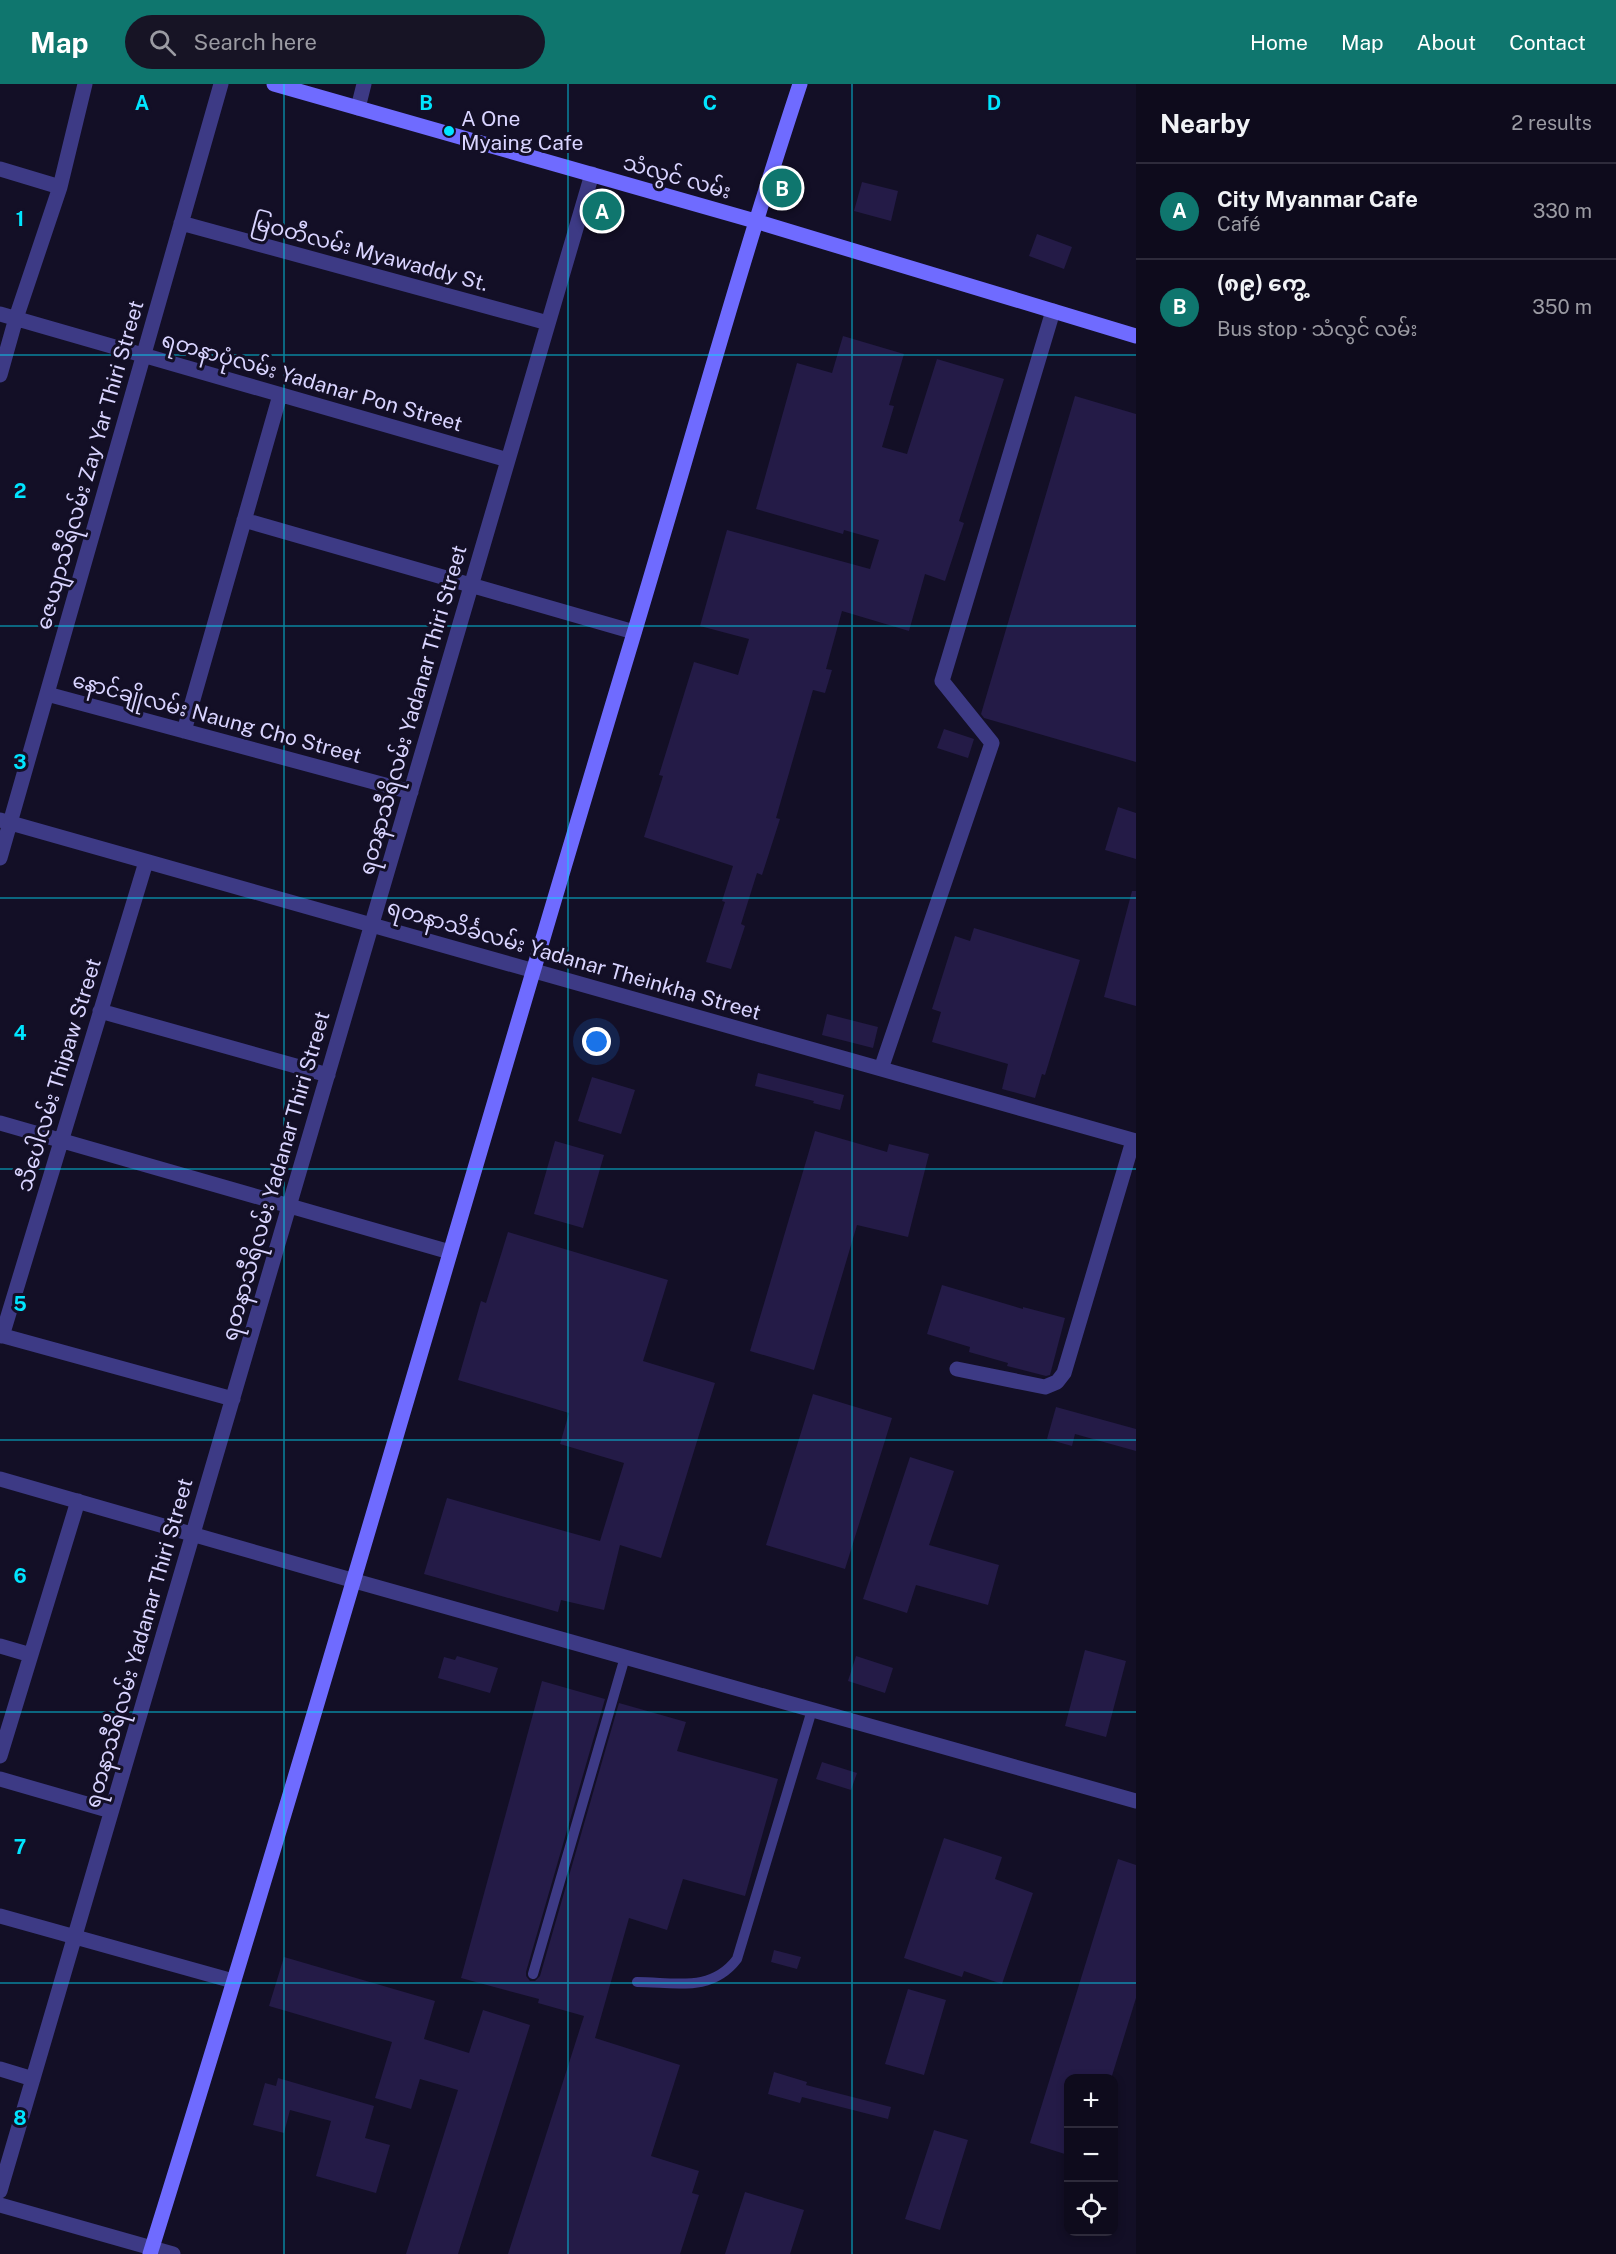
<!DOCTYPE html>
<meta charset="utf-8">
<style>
body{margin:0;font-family:"Public Sans","Noto Sans Myanmar",sans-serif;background:#171425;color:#f1f3f6}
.controls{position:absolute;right:18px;bottom:18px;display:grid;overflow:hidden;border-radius:12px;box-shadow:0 3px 9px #0003}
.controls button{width:54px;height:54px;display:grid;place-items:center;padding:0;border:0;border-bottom:2px solid #2e2b3b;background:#0e0b1c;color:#f1f3f6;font:30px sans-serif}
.you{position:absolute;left:597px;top:958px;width:21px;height:21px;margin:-15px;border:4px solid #fff;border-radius:50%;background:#1a73e8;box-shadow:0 0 0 9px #1a73e833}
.badge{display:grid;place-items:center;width:39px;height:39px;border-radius:50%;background:#0f766e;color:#fff;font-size:20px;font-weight:700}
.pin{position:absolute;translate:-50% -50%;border:3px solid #fff;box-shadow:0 2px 6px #0006}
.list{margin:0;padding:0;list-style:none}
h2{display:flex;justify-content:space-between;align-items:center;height:78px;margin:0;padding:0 24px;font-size:26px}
h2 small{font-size:20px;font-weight:400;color:#9b9ba3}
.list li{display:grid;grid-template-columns:39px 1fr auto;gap:18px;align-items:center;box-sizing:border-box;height:96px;padding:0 24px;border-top:2px solid #2e2b3b}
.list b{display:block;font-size:22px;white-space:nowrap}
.list p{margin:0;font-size:20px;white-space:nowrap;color:#9b9ba3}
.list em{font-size:20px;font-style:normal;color:#9b9ba3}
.icon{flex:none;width:33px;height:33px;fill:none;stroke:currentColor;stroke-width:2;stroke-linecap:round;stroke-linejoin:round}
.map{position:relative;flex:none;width:1136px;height:2170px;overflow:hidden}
header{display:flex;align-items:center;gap:36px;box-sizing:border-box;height:84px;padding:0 30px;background:#0f766e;color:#fff}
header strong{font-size:28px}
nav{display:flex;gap:33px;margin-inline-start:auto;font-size:21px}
.search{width:420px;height:54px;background:#171425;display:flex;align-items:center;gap:15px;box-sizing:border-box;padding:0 21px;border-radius:33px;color:#9b9ba3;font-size:22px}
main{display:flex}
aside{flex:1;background:#0e0b1c}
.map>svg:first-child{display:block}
.building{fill:#241b47}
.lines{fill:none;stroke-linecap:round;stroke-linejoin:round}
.lane{stroke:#3d3a85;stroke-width:10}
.street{stroke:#3d3a85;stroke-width:15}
.secondary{stroke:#6f6bff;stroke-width:15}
.grid{fill:none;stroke:#00e5ff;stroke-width:1.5;stroke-opacity:0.55}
.poi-dot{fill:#00e5ff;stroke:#130f26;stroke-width:2}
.labels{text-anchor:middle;stroke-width:6;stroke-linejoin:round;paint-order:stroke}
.poi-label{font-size:21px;fill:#d9d4ff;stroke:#130f26;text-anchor:start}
.street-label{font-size:21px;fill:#d9d4ff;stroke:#130f26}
.grid-label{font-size:20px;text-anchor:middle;font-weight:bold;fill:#00e5ff;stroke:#130f26;stroke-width:6;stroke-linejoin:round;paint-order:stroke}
</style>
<header>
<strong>Map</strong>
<div class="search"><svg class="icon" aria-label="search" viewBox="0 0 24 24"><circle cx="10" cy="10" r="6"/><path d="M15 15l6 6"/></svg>Search here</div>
<nav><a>Home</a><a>Map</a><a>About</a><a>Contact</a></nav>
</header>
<main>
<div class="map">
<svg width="1136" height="2170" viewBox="0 0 1136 2170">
<rect width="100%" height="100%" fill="#130f26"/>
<path class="building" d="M 862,98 L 898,107 L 891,137 L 854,127 Z
M 1037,150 L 1072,163 L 1064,185 L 1029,172 Z
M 843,252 L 904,270 L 889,321 L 894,322 L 882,363 L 907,370 L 937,275 L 1004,295 L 959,437 L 964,439 L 945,497 L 925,490 L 909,547 L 842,527 L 826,585 L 832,586 L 825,609 L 813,606 L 776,734 L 780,735 L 762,791 L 757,789 L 741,840 L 745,842 L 731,885 L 706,878 L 725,818 L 722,817 L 733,782 L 644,753 L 663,692 L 659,691 L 694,578 L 738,591 L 749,555 L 700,542 L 727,446 L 870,485 L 879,456 L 844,446 L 843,450 L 756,425 L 797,279 L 832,289 Z
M 1075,312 L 1136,330 L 1136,678 L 984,634 L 981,630 Z
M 944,645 L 974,655 L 968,674 L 937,664 Z
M 1118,723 L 1136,729 L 1136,775 L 1105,766 Z
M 1132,807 L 1136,807 L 1136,922 L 1104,913 Z
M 974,844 L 1080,876 L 1045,991 L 1042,990 L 1035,1014 L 1002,1005 L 1008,980 L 932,958 L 941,928 L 932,925 L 955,852 L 970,857 Z
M 827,930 L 878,943 L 873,964 L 822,951 Z
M 758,989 L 844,1011 L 840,1026 L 813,1019 L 814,1017 L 755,1002 Z
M 592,993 L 635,1006 L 621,1050 L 578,1037 Z
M 815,1047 L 887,1068 L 889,1060 L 929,1070 L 908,1153 L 857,1141 L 814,1286 L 750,1267 Z
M 555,1057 L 604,1071 L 583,1144 L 534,1130 Z
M 508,1148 L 668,1196 L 643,1277 L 715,1299 L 661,1474 L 620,1461 L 604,1526 L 561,1516 L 558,1528 L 424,1490 L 447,1414 L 600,1457 L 624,1379 L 560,1360 L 569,1329 L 458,1296 L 481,1217 L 486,1219 Z
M 942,1201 L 1023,1225 L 1023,1223 L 1065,1234 L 1050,1291 L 1046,1292 L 1007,1282 L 1008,1279 L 969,1268 L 970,1263 L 927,1250 Z
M 813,1310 L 892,1334 L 845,1485 L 766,1461 Z
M 1056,1323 L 1136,1345 L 1136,1367 L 1075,1350 L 1072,1362 L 1047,1355 Z
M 910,1373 L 954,1387 L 929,1461 L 999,1481 L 988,1521 L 916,1501 L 907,1529 L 863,1515 Z
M 1085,1566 L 1126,1577 L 1106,1653 L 1065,1642 Z
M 457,1572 L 498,1584 L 490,1609 L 438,1594 L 444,1573 L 455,1576 Z
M 856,1572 L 893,1584 L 885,1609 L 848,1597 Z
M 542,1597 L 605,1615 L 526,1888 L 526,1892 L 530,1897 L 535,1897 L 540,1892 L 619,1619 L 686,1638 L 677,1667 L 778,1695 L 745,1812 L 683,1795 L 667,1846 L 629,1834 L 595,1954 L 680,1981 L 651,2072 L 699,2087 L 692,2109 L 699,2111 L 680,2170 L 508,2170 L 584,1932 L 538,1919 L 539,1915 L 461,1894 Z
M 822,1678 L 857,1689 L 851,1706 L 816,1695 Z
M 944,1754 L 1002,1773 L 995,1795 L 1033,1809 L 1002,1900 L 964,1887 L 962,1893 L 904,1874 Z
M 1118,1775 L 1136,1781 L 1136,1914 L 1111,1995 L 1068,1995 L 1068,2071 L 1030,2059 Z
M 774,1866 L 801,1873 L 797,1885 L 771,1878 Z
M 284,1873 L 435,1917 L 424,1955 L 469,1969 L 483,1926 L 530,1941 L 458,2170 L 406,2170 L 458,2006 L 420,1995 L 411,2025 L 375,2014 L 392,1958 L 269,1922 Z
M 908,1905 L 946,1916 L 924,1991 L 885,1980 Z
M 774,1988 L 807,1998 L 806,2001 L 891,2023 L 888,2035 L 802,2013 L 800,2019 L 768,2010 Z
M 278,1994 L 374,2022 L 365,2054 L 390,2061 L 376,2109 L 316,2092 L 331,2037 L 290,2026 L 284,2049 L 253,2041 L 265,1999 L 276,2002 Z
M 934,2046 L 968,2056 L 940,2146 L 905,2135 Z
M 745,2108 L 804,2126 L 790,2170 L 725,2170 Z"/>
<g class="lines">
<path class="lane" d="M 533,1890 L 625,1573
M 637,1898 C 675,1898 711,1909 737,1875 L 812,1626"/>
<path class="street" d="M 358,24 L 364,0
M 0,85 L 60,103
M 181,139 L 548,239
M 0,230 L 508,376
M 0,291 L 16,234 L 60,103 L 85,0
M 244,436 L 634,548
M 47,610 L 411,708
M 184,647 L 280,311
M 0,736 L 1136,1057
M 0,774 L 221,0
M 100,927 L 328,991
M 881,985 L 992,659 L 942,597 L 1053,227
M 0,1039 L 450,1168
M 0,1251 L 233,1315
M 2,1252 L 146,778
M 957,1285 L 1045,1303 L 1057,1298 L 1064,1289 L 1133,1057
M 0,1395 L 355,1497 L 1136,1717
M 0,1562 L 31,1571
M 0,1672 L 78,1417
M 0,1695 L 111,1727
M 0,1832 L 233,1897
M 0,1985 L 33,1995
M 0,2107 L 592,90
M 0,2121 L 173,2170"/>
<path class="secondary" d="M 274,0 L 755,137 L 1136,252
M 150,2170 C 317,1634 470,1093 632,556 C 688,370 739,184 800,0"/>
</g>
<path class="grid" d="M 284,0 L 284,2170M 568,0 L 568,2170M 852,0 L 852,2170M 0,271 L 1136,271M 0,542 L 1136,542M 0,814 L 1136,814M 0,1085 L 1136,1085M 0,1356 L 1136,1356M 0,1628 L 1136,1628M 0,1899 L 1136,1899"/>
<circle class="poi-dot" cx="449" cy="47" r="6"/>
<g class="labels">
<g class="poi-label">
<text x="461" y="42">A One<tspan x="461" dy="24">Myaing Cafe</tspan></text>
</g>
<g class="street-label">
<text transform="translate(677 93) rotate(16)" y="7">သံလွင် လမ်း</text>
<text transform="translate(370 169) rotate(15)" y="7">မြဝတီလမ်း Myawaddy St.</text>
<text transform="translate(312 298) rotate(16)" y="7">ရတနာပုံလမ်း Yadanar Pon Street</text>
<text transform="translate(90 381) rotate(-74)" y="7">ဇေယျာသီရိလမ်း Zay Yar Thiri Street</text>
<text transform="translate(413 626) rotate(-74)" y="7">ရတနာသီရိလမ်း Yadanar Thiri Street</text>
<text transform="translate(217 634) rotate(15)" y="7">နောင်ချိုလမ်း Naung Cho Street</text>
<text transform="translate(574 876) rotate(16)" y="7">ရတနာသိင်္ခလမ်း Yadanar Theinkha Street</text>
<text transform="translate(59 991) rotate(-73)" y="7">သီပေါလမ်း Thipaw Street</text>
<text transform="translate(276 1092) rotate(-74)" y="7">ရတနာသီရိလမ်း Yadanar Thiri Street</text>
<text transform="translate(139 1559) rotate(-74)" y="7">ရတနာသီရိလမ်း Yadanar Thiri Street</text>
</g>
</g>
<g class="grid-label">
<text x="142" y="26">A</text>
<text x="426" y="26">B</text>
<text x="710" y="26">C</text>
<text x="994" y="26">D</text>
<text x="20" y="142">1</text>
<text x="20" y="414">2</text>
<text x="20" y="685">3</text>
<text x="20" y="956">4</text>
<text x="20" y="1227">5</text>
<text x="20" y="1499">6</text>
<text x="20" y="1770">7</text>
<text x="20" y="2041">8</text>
</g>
</svg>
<div class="controls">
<button>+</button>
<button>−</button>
<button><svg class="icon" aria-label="locate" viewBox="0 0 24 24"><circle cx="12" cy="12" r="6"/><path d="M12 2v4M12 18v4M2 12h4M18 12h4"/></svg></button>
</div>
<div class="you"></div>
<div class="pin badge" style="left:602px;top:127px">A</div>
<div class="pin badge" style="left:782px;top:104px">B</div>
</div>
<aside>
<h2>Nearby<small>2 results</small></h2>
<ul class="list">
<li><span class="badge">A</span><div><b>City Myanmar Cafe</b><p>Café</p></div><em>330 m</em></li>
<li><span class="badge">B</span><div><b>(၈၉) ကွေ့</b><p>Bus stop · သံလွင် လမ်း</p></div><em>350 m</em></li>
</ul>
</aside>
</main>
